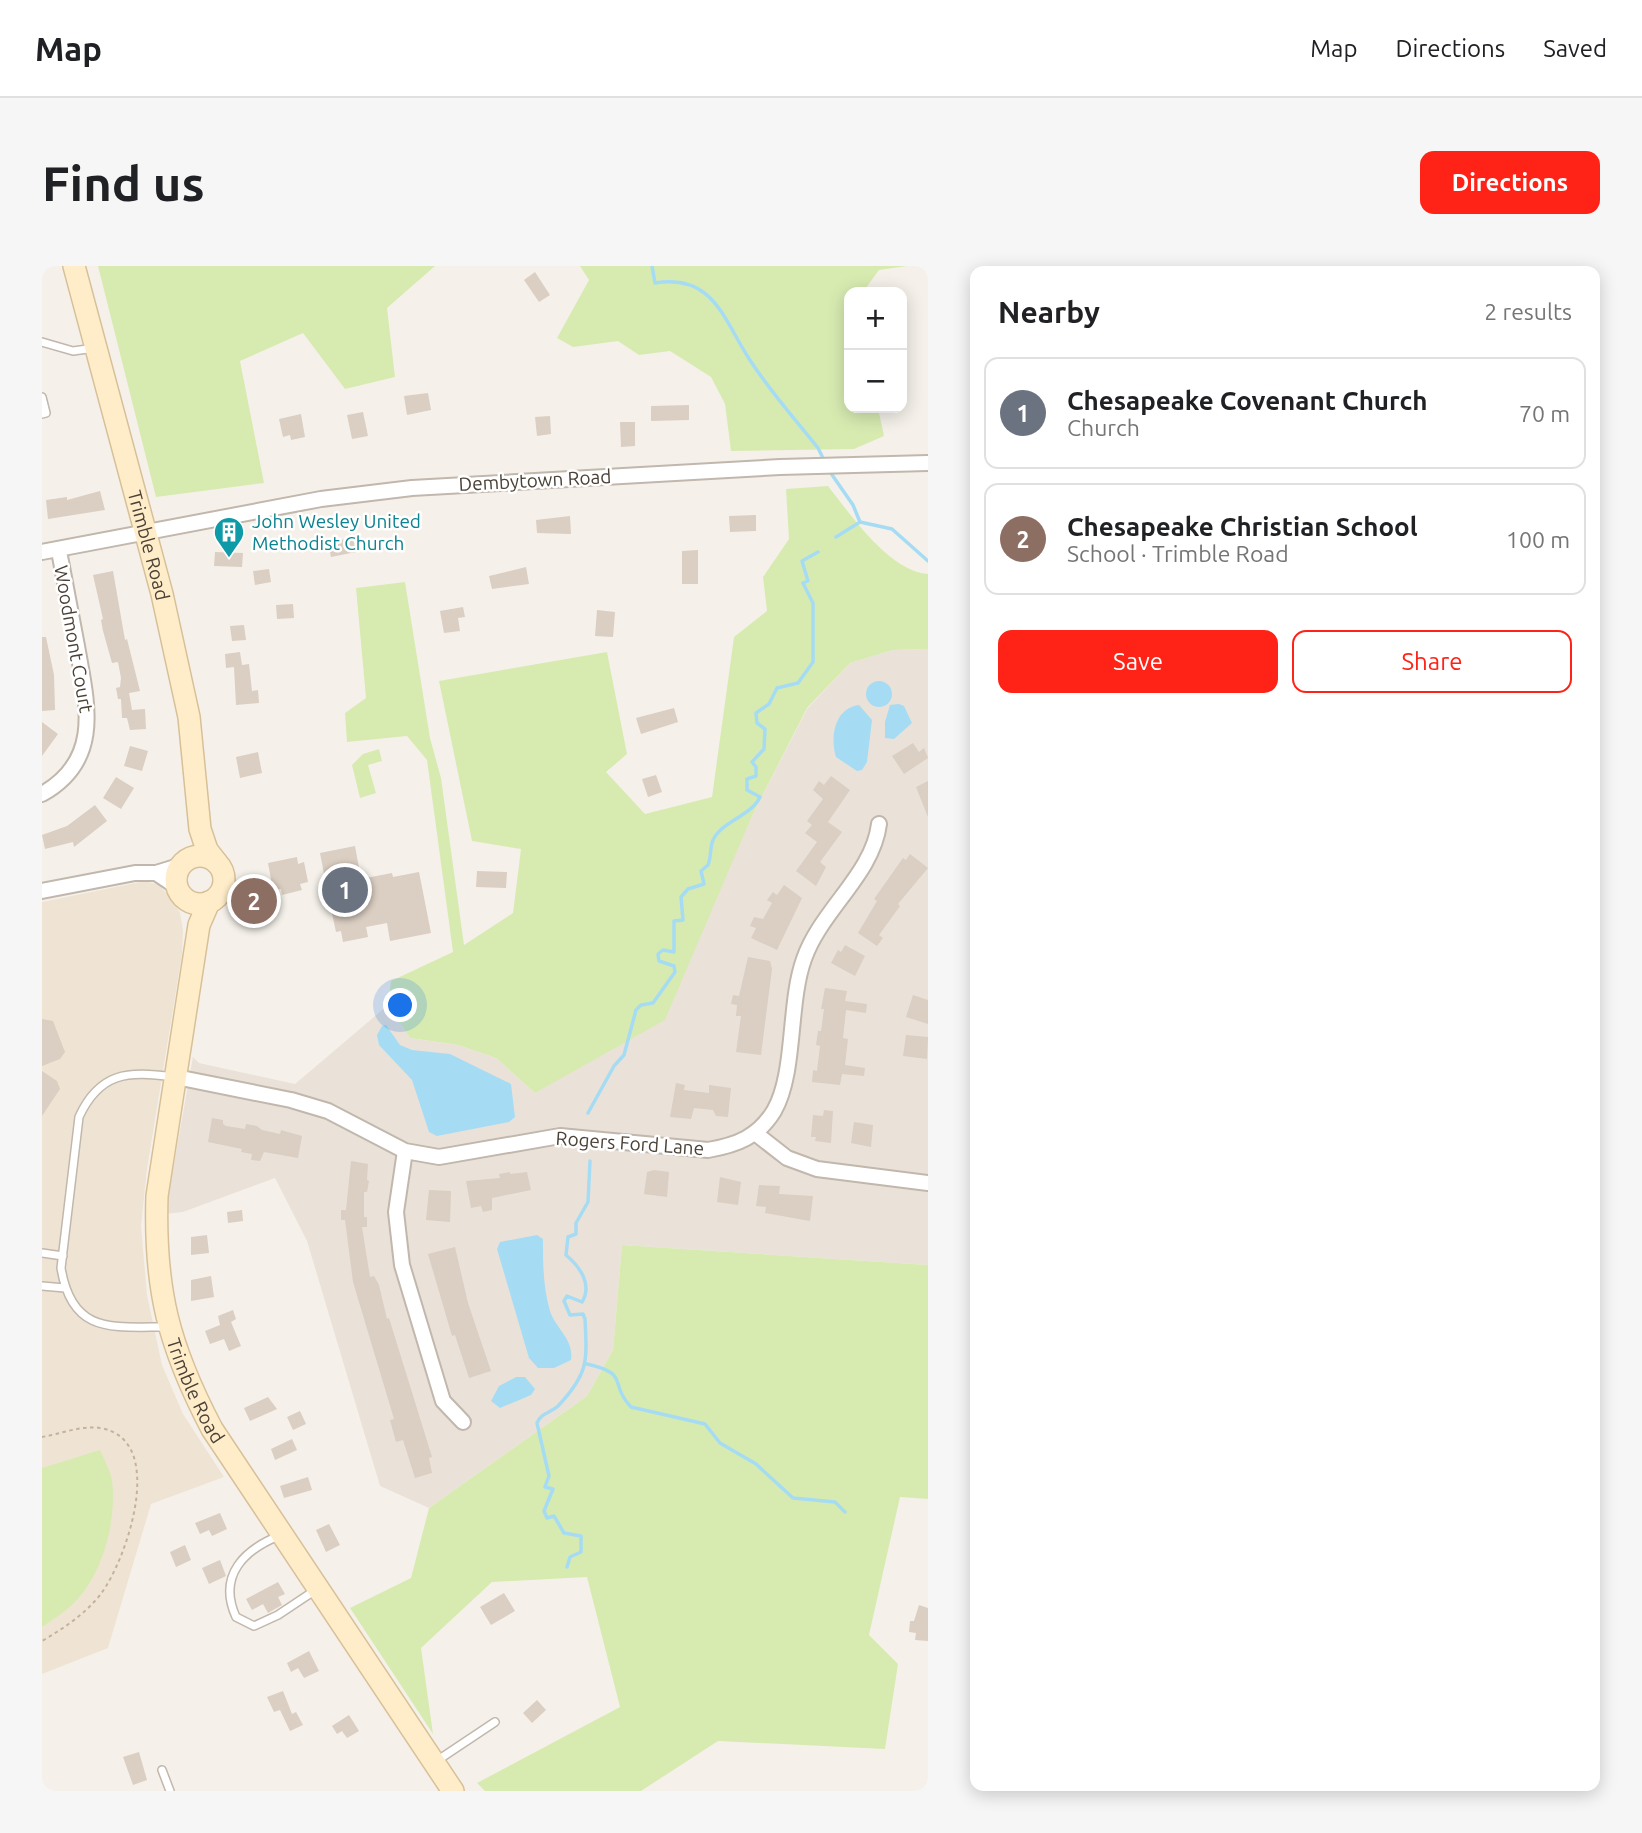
<!DOCTYPE html>
<meta charset="utf-8">
<style>
body{margin:0;font-family:Ubuntu,sans-serif;background:#f6f6f6;color:#202124}
.controls{position:absolute;right:21px;top:21px;display:grid;overflow:hidden;border-radius:14px;box-shadow:0 4px 18px #0003}
.controls button{width:63px;height:63px;display:grid;place-items:center;padding:0;border:0;border-bottom:2px solid #e0e0e0;background:#fff;color:#202124;font:35px sans-serif}
.you{position:absolute;left:359px;top:740px;width:24px;height:24px;margin:-18px;border:5px solid #fff;border-radius:50%;background:#1a73e8;box-shadow:0 0 0 10px #1a73e833}
.badge{display:grid;place-items:center;width:46px;height:46px;border-radius:50%;background:#ff2217;color:#fff;font-size:23px;font-weight:700}
.pin{position:absolute;translate:-50% -50%;border:4px solid #fff;box-shadow:0 2px 7px #0006}
.list{margin:0;padding:0;list-style:none}
h2{display:flex;justify-content:space-between;align-items:center;height:91px;margin:0;padding:0 28px;font-size:30px}
h2 small{font-size:23px;font-weight:400;color:#757577}
.list li{display:grid;grid-template-columns:46px 1fr auto;gap:21px;align-items:center;box-sizing:border-box;height:112px;margin:0 14px 14px;padding:0 14px;border:2px solid #e0e0e0;border-radius:14px}
.list b{display:block;font-size:26px;white-space:nowrap}
.list p{margin:0;font-size:23px;white-space:nowrap;color:#757577}
.list em{font-size:23px;font-style:normal;color:#757577}
.actions{display:flex;gap:14px;padding:21px 28px}
.actions a{flex:1;padding:16px 0;border:2px solid #ff2217;border-radius:14px;text-align:center;font-size:24px;color:#ff2217}
.actions .main{background:#ff2217;color:#fff}
.map{position:relative;flex:none;width:886px;height:1525px;overflow:hidden;border-radius:14px}
header{display:flex;align-items:center;gap:42px;box-sizing:border-box;height:98px;padding:0 35px;background:#fff;border-bottom:2px solid #e0e0e0}
header strong{font-size:33px}
nav{display:flex;gap:38px;margin-inline-start:auto;font-size:24px}
.intro{display:flex;align-items:center;justify-content:space-between;box-sizing:border-box;height:168px;padding:0 42px}
h1{margin:0;font-size:49px}
.button{padding:18px 32px;border-radius:14px;background:#ff2217;color:#fff;font-size:24px;font-weight:700}
main{display:flex;gap:42px;padding:0 42px}
aside{flex:1;background:#fff;border-radius:14px;box-shadow:0 4px 18px #0003}
.map>svg:first-child{display:block}
.residential{fill:#eae2d8}
.education{fill:#efe4d3}
.green{fill:#d7ebb1}
.water{fill:#a5dcf4}
.lines{fill:none;stroke-linecap:round;stroke-linejoin:round}
.stream{stroke:#a5dcf4;stroke-width:3.5}
.building{fill:#dbcec2}
.lane-casing{stroke:#c1b7ac;stroke-width:10}
.street-casing{stroke:#c1b7ac;stroke-width:18}
.secondary-casing{stroke:#d7c098;stroke-width:24}
.path{stroke:#c4b29c;stroke-width:2;stroke-dasharray:3.5 3.5;stroke-linecap:butt}
.lane{stroke:#fff;stroke-width:7}
.street{stroke:#fff;stroke-width:14}
.secondary{stroke:#ffedca;stroke-width:21}
.labels{text-anchor:middle;stroke-width:5;stroke-linejoin:round;paint-order:stroke}
.street-label{font-size:19px;fill:#4a4137;stroke:#fff}
.culture-label{font-size:19px;fill:#0d838f;stroke:#fff;text-anchor:start}
</style>
<header>
<strong>Map</strong>
<nav><a>Map</a><a>Directions</a><a>Saved</a></nav>
</header>
<div class="intro"><h1>Find us</h1><a class="button">Directions</a></div>
<main>
<div class="map">
<svg width="886" height="1525" viewBox="0 0 886 1525">
<rect width="100%" height="100%" fill="#f5f1ea"/>
<path class="residential" d="M 886,383 L 886,999 L 580,979 L 571,1084 L 545,1130 L 387,1242 L 338,1220 L 265,975 L 233,912 L 141,946 L 123,948 L 151,791 L 157,797 L 253,818 L 346,739 L 368,772 L 416,779 L 454,792 L 493,827 L 710,550 L 765,443 L 808,397 L 851,384 Z"/>
<path class="education" d="M 103,615 L 117,619 L 131,635 L 138,647 L 141,664 L 140,688 L 105,903 L 99,960 L 105,1029 L 120,1099 L 141,1148 L 182,1211 L 109,1238 L 66,1382 L 0,1408 L 0,636 Z"/>
<path class="green" d="M 56,0 L 393,0 L 345,42 L 353,111 L 303,123 L 261,67 L 198,95 L 222,217 L 114,231 Z
M 538,0 L 865,0 L 837,4 L 821,26 L 807,26 L 807,45 L 802,53 L 807,63 L 807,142 L 836,142 L 842,170 L 812,183 L 689,185 L 683,138 L 669,111 L 628,85 L 597,89 L 576,75 L 531,81 L 515,72 L 547,14 Z
M 786,220 C 809,249 847,305 886,308 L 886,383 L 851,384 L 808,397 L 765,442 L 710,550 L 623,754 L 493,827 L 454,792 L 416,779 L 368,772 L 346,739 L 349,715 L 411,686 L 385,494 L 365,470 L 305,476 L 303,447 L 324,432 L 314,322 L 363,316 L 388,472 L 399,512 L 422,679 L 471,647 L 479,583 L 430,575 L 397,415 L 565,386 L 585,488 L 564,506 L 603,548 L 670,531 L 692,371 L 725,345 L 721,311 L 747,273 L 744,223 Z
M 337,483 L 340,495 L 326,499 L 334,527 L 318,532 L 310,499 L 321,488 Z
M 580,979 L 886,999 L 886,1233 L 858,1231 L 827,1369 L 856,1398 L 843,1483 L 676,1475 L 599,1525 L 443,1525 L 435,1517 L 578,1441 L 545,1311 L 450,1316 L 379,1382 L 391,1468 L 308,1342 L 369,1312 L 387,1242 L 545,1130 L 571,1084 Z
M 58,1184 C 62,1193 68,1204 70,1214 C 75,1254 61,1310 30,1339 C 21,1347 10,1354 0,1361 L 0,1202 Z"/>
<path class="water" d="M824 428a13 13 0 1 1 26 0a13 13 0 1 1-26 0Z
M 857,438 L 862,440 L 870,457 L 852,473 L 843,472 L 843,456 L 848,439 Z
M 817,439 L 830,454 L 825,496 L 820,504 L 815,505 L 794,491 C 788,472 792,442 817,439 Z
M 344,759 L 358,779 L 370,784 L 408,788 L 469,818 L 473,851 L 467,856 L 395,870 L 387,866 L 370,814 L 337,779 L 335,769 L 340,760 Z
M 495,969 L 501,973 C 501,998 501,1021 508,1045 C 514,1063 532,1073 529,1094 L 512,1102 L 496,1102 L 487,1092 L 455,983 L 458,976 Z
M 474,1111 L 483,1111 L 493,1123 L 489,1129 L 458,1142 L 449,1135 L 457,1120 Z"/>
<g class="lines">
<path class="stream" d="M 610,0 L 613,17 C 671,8 681,52 706,91 C 726,123 753,153 776,182 L 783,196
M 786,203 L 811,239 L 818,256 L 850,263 L 886,295
M 794,271 L 818,256
M 546,847 L 572,800 L 582,789 L 594,744 L 599,739 L 611,737 L 633,706 L 632,700 L 617,695 L 616,688 L 621,684 L 632,686 L 632,655 L 641,654 L 639,631 L 646,623 L 662,618 L 659,605 L 666,599 C 669,592 668,584 670,577 C 676,556 709,551 718,531 L 705,524 L 705,513 L 714,510 L 714,501 L 710,496 L 722,483 L 723,463 L 715,457 L 714,447 L 727,438 L 735,422 L 756,417 L 771,396 L 771,337 L 761,317 L 766,315 L 760,295 L 776,286
M 545,1098 C 589,1108 566,1117 589,1141 L 663,1158 L 678,1177 L 714,1198 L 751,1232 L 793,1236 L 803,1246
M 525,1301 L 528,1291 L 539,1286 L 539,1270 L 522,1267 L 512,1250 L 505,1252 L 502,1245 L 511,1223 L 503,1221 L 507,1210 L 495,1157 C 500,1146 509,1147 516,1140 C 547,1107 545,1095 543,1053 L 541,1048 L 528,1049 L 522,1035 L 525,1030 L 540,1036 C 551,1018 537,1000 524,989 L 526,971 L 534,968 L 534,957 L 546,936 L 548,895"/>
</g>
<path class="building" d="M 493,6 L 508,29 L 497,36 L 482,14 Z
M 386,127 L 389,144 L 365,149 L 362,130 Z
M 647,139 L 647,154 L 609,155 L 609,140 Z
M 321,146 L 326,170 L 310,173 L 305,149 Z
M 259,148 L 263,171 L 249,174 L 248,169 L 241,171 L 237,153 Z
M 508,150 L 509,168 L 495,170 L 493,151 Z
M 578,156 L 593,156 L 593,180 L 579,181 Z
M 58,225 L 63,244 L 6,253 L 4,234 L 25,231 L 25,234 Z
M 714,249 L 714,265 L 688,266 L 687,250 Z
M 528,250 L 529,268 L 495,267 L 494,254 Z
M 311,272 L 314,286 L 289,291 L 286,276 Z
M 656,284 L 656,318 L 640,318 L 640,285 Z
M 173,286 L 201,287 L 200,301 L 172,300 Z
M 484,301 L 487,318 L 450,323 L 447,310 Z
M 227,303 L 229,316 L 213,319 L 211,305 Z
M 71,305 L 83,374 L 85,373 L 98,425 L 87,427 L 90,444 L 103,443 L 104,463 L 88,464 L 85,452 L 80,452 L 79,433 L 76,433 L 74,422 L 78,421 L 79,412 L 76,396 L 70,397 L 61,365 L 59,354 L 61,353 L 51,309 Z
M 251,338 L 252,352 L 235,353 L 234,339 Z
M 421,341 L 423,351 L 416,352 L 418,365 L 402,367 L 398,345 Z
M 555,344 L 573,346 L 571,371 L 553,370 Z
M 202,359 L 204,374 L 190,375 L 188,360 Z
M 0,371 L 4,371 L 12,409 L 13,444 L 0,445 Z
M 198,386 L 200,399 L 207,398 L 210,425 L 216,424 L 217,437 L 194,439 L 192,401 L 184,402 L 183,388 Z
M 632,442 L 636,456 L 599,468 L 594,452 Z
M 0,456 L 16,468 L 0,490 Z
M 871,477 L 877,486 L 882,482 L 886,492 L 862,508 L 850,490 Z
M 88,480 L 106,485 L 100,505 L 82,500 Z
M 216,486 L 220,507 L 198,512 L 194,491 Z
M 614,509 L 620,526 L 606,531 L 600,513 Z
M 789,510 L 808,524 L 786,556 L 800,566 L 778,596 L 784,601 L 774,620 L 754,605 L 775,576 L 763,567 L 770,559 L 765,555 L 781,533 L 771,524 L 777,515 L 782,519 Z
M 74,511 L 92,522 L 79,543 L 61,532 Z
M 886,515 L 886,551 L 874,521 Z
M 53,539 L 65,555 L 32,581 L 31,576 L 3,583 L 0,569 L 25,560 Z
M 313,580 L 319,613 L 350,607 L 351,611 L 377,606 L 389,667 L 348,675 L 345,657 L 324,661 L 326,671 L 301,676 L 299,665 L 294,666 L 287,633 L 282,634 L 279,619 L 284,618 L 278,587 Z
M 868,588 L 886,602 L 856,638 L 858,640 L 837,669 L 841,672 L 835,680 L 816,667 L 835,635 L 832,633 L 861,592 L 864,594 Z
M 255,591 L 256,598 L 262,596 L 266,616 L 258,618 L 260,624 L 240,629 L 239,623 L 231,624 L 226,597 Z
M 435,605 L 465,606 L 464,622 L 434,621 Z
M 742,619 L 760,632 L 735,684 L 709,672 L 714,662 L 708,660 L 712,651 L 721,653 L 730,637 L 725,634 L 731,626 L 735,629 Z
M 803,679 L 823,690 L 813,710 L 789,697 L 796,684 L 799,686 Z
M 706,691 L 728,695 L 730,703 L 719,789 L 694,786 L 699,750 L 694,750 L 695,739 L 689,738 L 691,729 L 697,730 Z
M 783,722 L 805,725 L 803,735 L 825,738 L 824,747 L 804,744 L 801,772 L 806,773 L 803,799 L 823,802 L 822,810 L 800,808 L 798,819 L 770,816 L 771,804 L 775,805 L 778,780 L 774,779 L 776,765 L 779,765 L 782,743 L 779,743 Z
M 871,729 L 886,734 L 886,758 L 864,751 Z
M 0,753 L 11,755 L 23,786 L 18,793 L 0,800 Z
M 864,769 L 886,771 L 885,793 L 861,790 Z
M 0,805 L 15,815 L 18,823 L 0,850 Z
M 634,817 L 643,819 L 642,824 L 667,827 L 667,819 L 689,822 L 686,851 L 674,850 L 671,844 L 652,842 L 649,853 L 628,851 Z
M 782,844 L 791,845 L 789,877 L 773,875 L 774,871 L 769,871 L 771,849 L 781,850 Z
M 170,852 L 181,854 L 181,858 L 184,860 L 203,863 L 204,858 L 215,860 L 220,864 L 238,868 L 239,864 L 260,870 L 256,892 L 222,886 L 218,895 L 209,894 L 210,888 L 199,886 L 200,883 L 166,876 Z
M 812,856 L 831,859 L 829,881 L 809,877 Z
M 309,895 L 326,898 L 325,914 L 327,915 L 325,926 L 322,926 L 322,951 L 325,951 L 325,961 L 320,961 L 328,1011 L 332,1010 L 337,1019 L 345,1053 L 347,1052 L 390,1191 L 387,1192 L 390,1207 L 373,1212 L 361,1174 L 354,1176 L 348,1154 L 352,1153 L 311,1016 L 303,954 L 299,954 L 299,944 L 304,944 Z
M 612,904 L 627,906 L 625,931 L 602,928 L 605,906 Z
M 468,906 L 468,908 L 485,906 L 489,924 L 450,932 L 450,944 L 441,946 L 439,940 L 429,942 L 424,915 L 458,912 L 457,908 Z
M 678,911 L 699,916 L 696,939 L 675,936 Z
M 717,919 L 738,920 L 737,928 L 771,930 L 768,955 L 723,947 L 724,941 L 714,940 Z
M 387,924 L 409,925 L 408,956 L 384,954 Z
M 200,944 L 201,955 L 186,957 L 185,946 Z
M 165,969 L 167,987 L 149,989 L 149,971 Z
M 413,981 L 426,1037 L 449,1105 L 427,1112 L 413,1069 L 410,1070 L 386,988 Z
M 169,1010 L 172,1031 L 149,1035 L 149,1014 Z
M 191,1044 L 194,1053 L 189,1056 L 199,1080 L 187,1085 L 182,1073 L 168,1078 L 163,1065 L 178,1059 L 176,1050 Z
M 226,1131 L 235,1143 L 208,1155 L 202,1142 Z
M 258,1145 L 264,1158 L 251,1164 L 245,1151 Z
M 250,1173 L 255,1184 L 233,1194 L 229,1183 Z
M 266,1211 L 270,1224 L 242,1232 L 238,1220 Z
M 178,1247 L 185,1263 L 170,1270 L 167,1264 L 158,1268 L 153,1257 Z
M 287,1258 L 298,1279 L 284,1286 L 274,1264 Z
M 143,1279 L 149,1294 L 134,1301 L 128,1286 Z
M 178,1294 L 184,1310 L 167,1318 L 160,1302 Z
M 236,1316 L 243,1328 L 236,1331 L 240,1339 L 226,1347 L 221,1338 L 210,1344 L 204,1333 Z
M 462,1327 L 473,1345 L 449,1359 L 438,1341 Z
M 877,1339 L 886,1342 L 886,1375 L 873,1374 L 874,1367 L 867,1366 L 868,1355 L 872,1355 Z
M 267,1385 L 277,1405 L 262,1412 L 256,1402 L 249,1406 L 245,1397 Z
M 241,1425 L 250,1448 L 254,1446 L 261,1459 L 248,1465 L 238,1444 L 232,1446 L 225,1431 Z
M 495,1434 L 504,1444 L 490,1457 L 481,1447 Z
M 307,1449 L 317,1465 L 305,1472 L 300,1465 L 295,1468 L 290,1460 Z
M 97,1486 L 105,1514 L 91,1519 L 81,1491 Z"/>
<g class="lines">
<g class="lane-casing">
<path id="lane" d="M 0,76 L 31,85 L 53,82
M 0,131 L 4,147 L 0,148
M 0,987 L 21,990
M 0,1020 L 23,1022
M 124,1061 C 69,1061 30,1068 19,1002 L 37,851 C 57,807 86,804 130,811
M 239,1269 C 203,1283 175,1309 194,1351 L 212,1360 L 236,1349 L 275,1323
M 393,1496 L 453,1456
M 120,1504 L 128,1525"/>
</g>
<g class="street-casing">
<path id="street" d="M 0,286 L 279,233 L 370,222 L 738,201 L 886,197
M 0,528 C 61,494 45,437 35,380 C 29,348 23,317 17,285
M 114,607 L 135,621
M 0,625 L 93,607 L 114,607 L 140,599
M 134,811 L 249,834 L 286,845 L 363,885 L 397,891 L 518,870 L 666,884 C 695,879 716,871 732,845 C 754,807 746,737 762,693 C 779,644 831,608 837,558
M 713,867 L 745,892 L 775,903 L 886,917
M 363,885 L 354,946 L 360,999 L 401,1135 L 421,1156"/>
</g>
<g class="secondary-casing">
<g id="secondary">
<path id="s1" d="M 32,0 L 120,328 L 147,451 L 158,563 L 165,584 L 175,597"/>
<circle cx="158" cy="614" r="24"/>
<path id="s2" d="M 167,636 L 157,659 L 115,930 C 112,1024 127,1081 170,1163 L 411,1525"/>
</g>
</g>
<path class="path" d="M 0,1171 C 18,1168 40,1159 58,1162 C 127,1173 84,1296 58,1329 C 42,1349 22,1362 0,1375"/>
<use href="#lane" class="lane"/>
<use href="#street" class="street"/>
<use href="#secondary" class="secondary"/>
</g>
<defs>
<g id="building-pin" transform="scale(1.575)"><path d="M0 17L-7.5 6A9.5 9.5 0 1 1 7.5 6Z" fill="#0f9aa8" stroke="#fff"/><path d="M-4-6H4V6H1V3H-1V6H-4ZM-2.5-4.3h1.7v1.8h-1.7ZM.8-4.3h1.7v1.8H.8ZM-2.5-1h1.7V.8h-1.7ZM.8-1h1.7V.8H.8Z" fill="#fff"/></g>
</defs>
<g fill-rule="evenodd">
<use href="#building-pin" x="187" y="266"/>
</g>
<g class="labels">
<g class="street-label">
<text transform="translate(493 214) rotate(-3)" y="7">Dembytown Road</text>
<text dy="7" stroke="none"><textPath href="#s1" startOffset="289">Trimble Road</textPath></text>
<text transform="translate(32 373) rotate(80)" y="7">Woodmont Court</text>
<text transform="translate(588 877) rotate(4)" y="7">Rogers Ford Lane</text>
<text dy="7" stroke="none"><textPath href="#s2" startOffset="500">Trimble Road</textPath></text>
</g>
<g class="culture-label">
<text x="210" y="262">John Wesley United<tspan x="210" dy="22">Methodist Church</tspan></text>
</g>
</g>
</svg>
<div class="controls">
<button>+</button>
<button>−</button>
</div>
<div class="you"></div>
<div class="pin badge" style="left:303px;top:624px;background:#6b7280">1</div>
<div class="pin badge" style="left:212px;top:635px;background:#8d6e63">2</div>
</div>
<aside>
<h2>Nearby<small>2 results</small></h2>
<ul class="list">
<li><span class="badge" style="background:#6b7280">1</span><div><b>Chesapeake Covenant Church</b><p>Church</p></div><em>70 m</em></li>
<li><span class="badge" style="background:#8d6e63">2</span><div><b>Chesapeake Christian School</b><p>School · Trimble Road</p></div><em>100 m</em></li>
</ul>
<div class="actions"><a class="main">Save</a><a>Share</a></div>
</aside>
</main>
